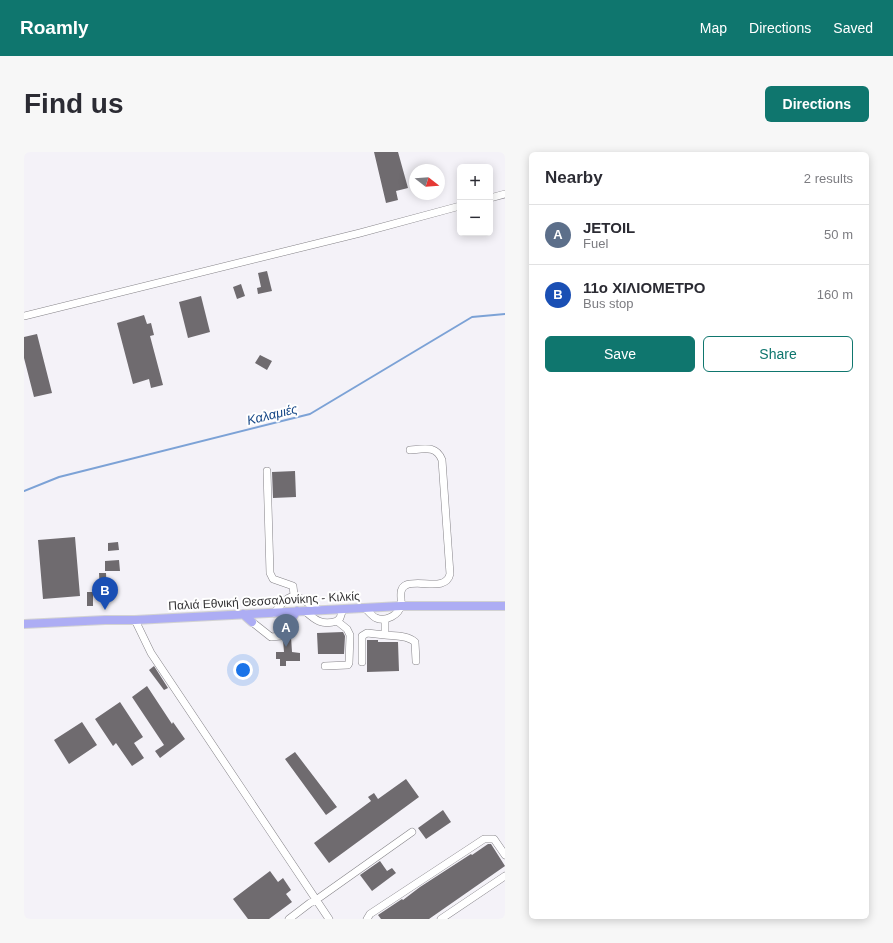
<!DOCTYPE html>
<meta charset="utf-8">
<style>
body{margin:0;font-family:Arial,sans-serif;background:#f7f7f7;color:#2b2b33}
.controls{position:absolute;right:12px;top:12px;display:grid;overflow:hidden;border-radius:6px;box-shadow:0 2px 10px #0003}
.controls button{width:36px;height:36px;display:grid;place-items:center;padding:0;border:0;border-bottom:1px solid #e1e1e2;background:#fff;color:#2b2b33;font:20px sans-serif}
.compass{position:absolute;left:385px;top:12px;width:36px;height:36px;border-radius:50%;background:#fff;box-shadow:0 2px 10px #0003;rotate:107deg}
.you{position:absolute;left:219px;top:518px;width:14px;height:14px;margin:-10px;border:3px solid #fff;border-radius:50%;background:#1a73e8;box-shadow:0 0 0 6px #1a73e833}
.badge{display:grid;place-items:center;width:26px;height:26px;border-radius:50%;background:#0f766e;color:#fff;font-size:13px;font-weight:700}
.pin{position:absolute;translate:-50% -33px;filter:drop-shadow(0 1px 2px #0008)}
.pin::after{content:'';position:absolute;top:21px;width:14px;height:12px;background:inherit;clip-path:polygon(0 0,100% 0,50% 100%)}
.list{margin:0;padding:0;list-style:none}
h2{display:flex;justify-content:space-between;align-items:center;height:52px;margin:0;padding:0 16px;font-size:17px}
h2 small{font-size:13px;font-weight:400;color:#7c7c81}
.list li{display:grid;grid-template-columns:26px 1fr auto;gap:12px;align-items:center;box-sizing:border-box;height:60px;padding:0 16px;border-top:1px solid #e1e1e2}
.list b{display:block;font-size:15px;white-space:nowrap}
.list p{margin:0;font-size:13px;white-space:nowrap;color:#7c7c81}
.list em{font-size:13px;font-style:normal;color:#7c7c81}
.actions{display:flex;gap:8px;padding:12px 16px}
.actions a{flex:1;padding:9px 0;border:1px solid #0f766e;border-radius:6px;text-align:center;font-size:14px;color:#0f766e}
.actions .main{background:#0f766e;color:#fff}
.map{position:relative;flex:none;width:481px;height:767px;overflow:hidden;border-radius:6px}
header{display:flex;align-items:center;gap:24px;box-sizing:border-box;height:56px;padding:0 20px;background:#0f766e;color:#fff}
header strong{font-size:19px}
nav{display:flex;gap:22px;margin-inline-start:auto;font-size:14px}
.intro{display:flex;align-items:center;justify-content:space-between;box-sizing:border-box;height:96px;padding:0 24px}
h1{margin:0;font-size:28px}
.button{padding:10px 18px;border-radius:6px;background:#0f766e;color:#fff;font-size:14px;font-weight:700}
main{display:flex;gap:24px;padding:0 24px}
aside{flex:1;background:#fff;border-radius:6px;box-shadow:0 2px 10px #0003}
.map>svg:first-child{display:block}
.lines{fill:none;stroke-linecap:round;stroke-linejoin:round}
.stream{stroke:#7ca2d6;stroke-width:2}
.building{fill:#6f6b6f}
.minor-casing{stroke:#858388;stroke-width:8}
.major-casing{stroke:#d2d2d2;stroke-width:10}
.minor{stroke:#fff;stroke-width:7}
.major{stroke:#adadf4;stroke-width:8}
.labels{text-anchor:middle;stroke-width:4;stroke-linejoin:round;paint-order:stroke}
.street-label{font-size:12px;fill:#323133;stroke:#fff}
.water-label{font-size:13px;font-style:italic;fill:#174887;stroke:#fff}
</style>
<header>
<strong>Roamly</strong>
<nav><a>Map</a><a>Directions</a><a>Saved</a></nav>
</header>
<div class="intro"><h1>Find us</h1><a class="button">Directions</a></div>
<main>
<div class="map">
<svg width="481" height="767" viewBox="0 0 481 767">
<rect width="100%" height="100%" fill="#f4f2f8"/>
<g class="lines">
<path class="stream" d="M 0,339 L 35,325 L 286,262 L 448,165 L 481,162"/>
</g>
<path class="building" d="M 350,0 L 374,0 L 384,36 L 372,39 L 374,48 L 362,51 Z
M 243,119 L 248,139 L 234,142 L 233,136 L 237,135 L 234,121 Z
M 217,132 L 221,144 L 213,147 L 209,135 Z
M 177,144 L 186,180 L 164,186 L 155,150 Z
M 120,163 L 123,172 L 127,171 L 130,183 L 126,184 L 139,233 L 127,236 L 125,227 L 109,232 L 93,171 Z
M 13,182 L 28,241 L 10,245 L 0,206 L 0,185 Z
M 236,203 L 248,209 L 243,218 L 231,211 Z
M 271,319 L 272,345 L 249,346 L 248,320 Z
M 51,385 L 56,444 L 19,447 L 14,388 Z
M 94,390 L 95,398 L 84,399 L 84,391 Z
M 95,408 L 96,419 L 81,419 L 81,409 Z
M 75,421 L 82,421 L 83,442 L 76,442 Z
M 63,440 L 69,440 L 69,454 L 63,454 Z
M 319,480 L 321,484 L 320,502 L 294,502 L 293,481 Z
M 262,485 L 267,485 L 268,500 L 276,501 L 276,509 L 262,509 L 262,514 L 256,514 L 256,507 L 252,507 L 252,500 L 260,500 L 259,488 Z
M 343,488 L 354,488 L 354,490 L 374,490 L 375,519 L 343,520 Z
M 130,514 L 144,536 L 140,538 L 125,518 Z
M 123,534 L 148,572 L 149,570 L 161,587 L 136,606 L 131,599 L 140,593 L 108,545 Z
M 96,550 L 119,585 L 110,591 L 120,606 L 108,614 L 92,591 L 89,594 L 71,567 Z
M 58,570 L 73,593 L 45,612 L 30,588 Z
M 271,600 L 313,655 L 302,663 L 261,607 Z
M 382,627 L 395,645 L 305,711 L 290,691 L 347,649 L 344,645 L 350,641 L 354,647 Z
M 419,658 L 427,670 L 402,687 L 394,676 Z
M 464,692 L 467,692 L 481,714 L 405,767 L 357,767 L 354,763 L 378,747 L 379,748 L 396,735 L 447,702 L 448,703 Z
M 356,709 L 363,719 L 368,716 L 372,721 L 348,739 L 336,723 Z
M 246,719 L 254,730 L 259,726 L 267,738 L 262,742 L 268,750 L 245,767 L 224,767 L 209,747 Z"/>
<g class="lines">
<g class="minor-casing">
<path id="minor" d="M 466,46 L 481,42
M 0,164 L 336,81 L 436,54
M 243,319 L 246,421 L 249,427 L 269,434 L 270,443
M 341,456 C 344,459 348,464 352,466 C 362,470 375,463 377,453 C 378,446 374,437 382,433 C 395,427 422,440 426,422 L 418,308 C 412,293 400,297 386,298
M 281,459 C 291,468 298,474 313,469 L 316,466 L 319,457
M 250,461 C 256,454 263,443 273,444 L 295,458
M 111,468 L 127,501 L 305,767
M 228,470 L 247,485 L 257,484 L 266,469
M 361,483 C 370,484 384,483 391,490 L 392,509
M 338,510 L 338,484 L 343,481 L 361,483 L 361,467
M 301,514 L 324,513 L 325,511 L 326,483 L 323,477 L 313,469
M 265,767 L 286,751 L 292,748 L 388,680
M 343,767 L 346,762 L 460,687 L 470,687 L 481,703
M 417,767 L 481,724"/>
</g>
<g class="major-casing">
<path id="major" d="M 219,462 L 228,470
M 266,469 L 273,459
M 0,472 L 81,468 L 111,468 L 377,454 L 481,454"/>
</g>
<use href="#minor" class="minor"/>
<use href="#major" class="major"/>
</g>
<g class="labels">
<g class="street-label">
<text transform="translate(240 449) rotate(-3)" y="4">Παλιά Εθνική Θεσσαλονίκης - Κιλκίς</text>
</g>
<g class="water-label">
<text transform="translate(248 262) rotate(-14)" y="5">Καλαμιές</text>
</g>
</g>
</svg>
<div class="controls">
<button>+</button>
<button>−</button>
</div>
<svg class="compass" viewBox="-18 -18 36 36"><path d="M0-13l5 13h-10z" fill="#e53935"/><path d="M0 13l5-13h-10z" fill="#7c7c81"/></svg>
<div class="you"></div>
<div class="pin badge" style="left:262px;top:495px;background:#5c6f8a">A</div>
<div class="pin badge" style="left:81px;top:458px;background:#1a4fb4">B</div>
</div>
<aside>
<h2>Nearby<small>2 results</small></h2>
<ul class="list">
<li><span class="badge" style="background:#5c6f8a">A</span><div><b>JETOIL</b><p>Fuel</p></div><em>50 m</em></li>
<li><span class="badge" style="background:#1a4fb4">B</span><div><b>11ο ΧΙΛΙΟΜΕΤΡΟ</b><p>Bus stop</p></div><em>160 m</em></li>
</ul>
<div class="actions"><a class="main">Save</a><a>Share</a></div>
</aside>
</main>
